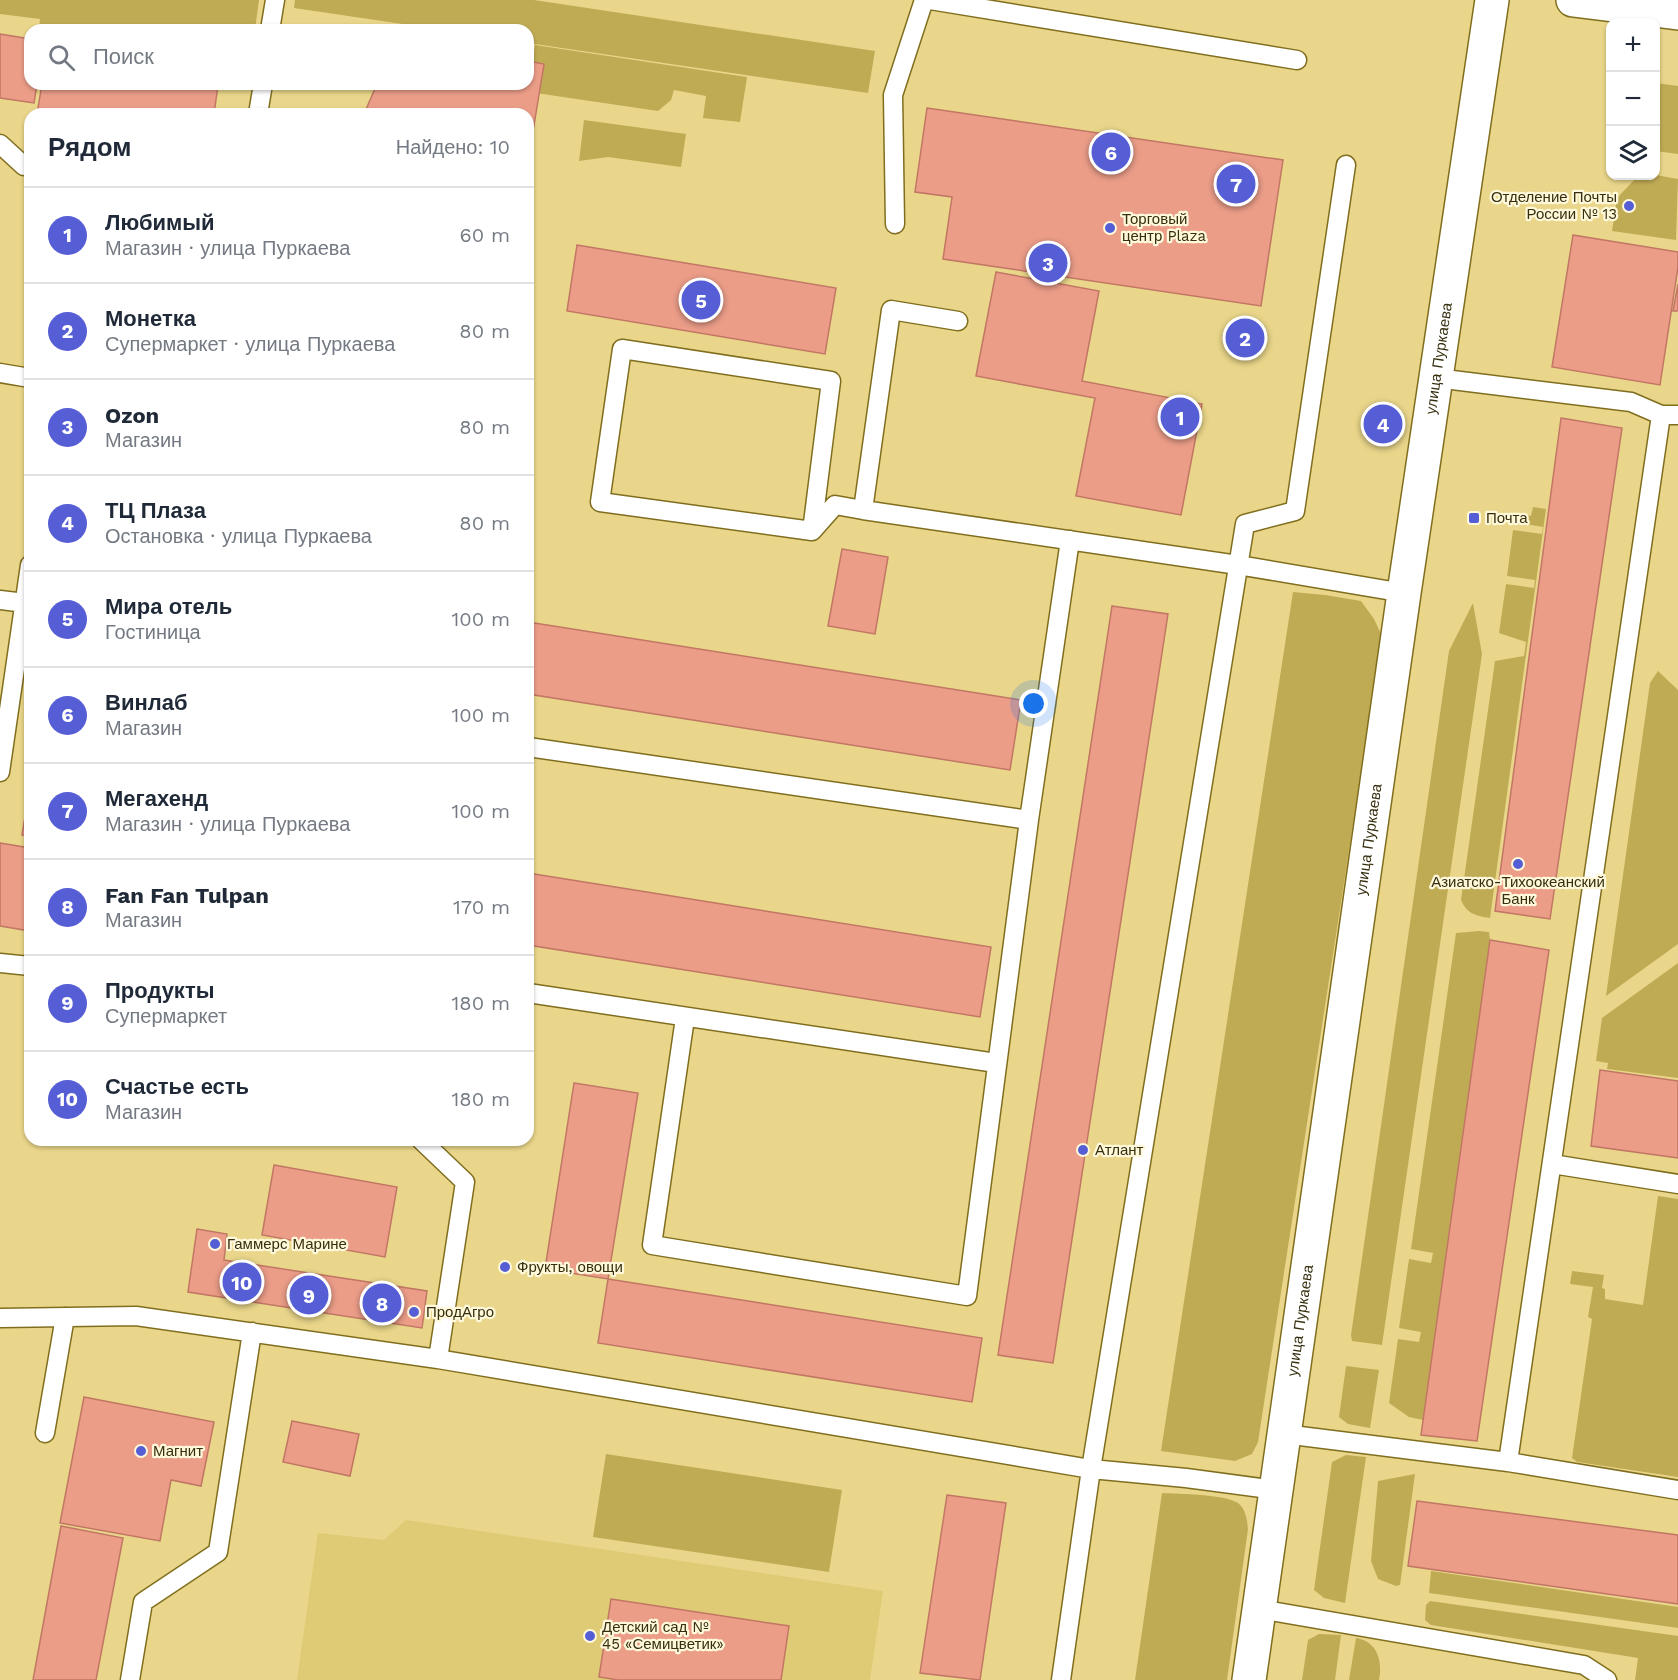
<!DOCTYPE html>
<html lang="ru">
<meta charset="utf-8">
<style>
body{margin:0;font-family:"Work Sans",sans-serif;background:#f2f2f3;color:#1f2937}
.controls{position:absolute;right:18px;top:18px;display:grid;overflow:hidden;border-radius:12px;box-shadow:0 2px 4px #0004}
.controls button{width:54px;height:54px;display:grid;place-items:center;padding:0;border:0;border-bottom:2px solid #e0e1e3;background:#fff;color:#1f2937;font:30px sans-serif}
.you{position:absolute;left:1034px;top:704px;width:21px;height:21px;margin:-15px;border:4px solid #fff;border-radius:50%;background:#1a73e8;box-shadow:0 0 0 9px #1a73e833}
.badge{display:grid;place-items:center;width:39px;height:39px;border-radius:50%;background:#565ed5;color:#fff;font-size:20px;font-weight:700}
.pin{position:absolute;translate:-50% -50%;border:3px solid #fff;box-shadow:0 2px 6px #0006}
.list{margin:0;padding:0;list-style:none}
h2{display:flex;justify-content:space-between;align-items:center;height:78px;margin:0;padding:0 24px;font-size:26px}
h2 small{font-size:20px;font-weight:400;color:#747a83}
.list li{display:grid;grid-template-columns:39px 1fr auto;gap:18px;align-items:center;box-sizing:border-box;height:96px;padding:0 24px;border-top:2px solid #e0e1e3}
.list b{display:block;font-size:22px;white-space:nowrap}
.list p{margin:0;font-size:20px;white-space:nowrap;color:#747a83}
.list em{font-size:20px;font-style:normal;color:#747a83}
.icon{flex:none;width:33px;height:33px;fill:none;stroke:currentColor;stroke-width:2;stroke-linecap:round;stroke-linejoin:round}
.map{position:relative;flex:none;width:1678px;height:1680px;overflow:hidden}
.search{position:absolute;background:#fff;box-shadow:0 2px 4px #0004;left:24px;top:24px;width:510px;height:66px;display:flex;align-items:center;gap:15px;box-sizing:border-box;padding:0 21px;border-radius:18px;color:#747a83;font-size:22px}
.panel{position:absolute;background:#fff;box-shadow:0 2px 4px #0004;left:24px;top:108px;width:510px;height:1038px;border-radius:18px}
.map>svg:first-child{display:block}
.built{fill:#dfca75}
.green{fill:#c0ab55}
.building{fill:#eb9d88;stroke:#c17763;stroke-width:1.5}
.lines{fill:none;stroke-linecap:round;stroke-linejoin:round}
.service-casing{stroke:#806e1f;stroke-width:21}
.secondary-casing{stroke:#806e1f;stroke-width:36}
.primary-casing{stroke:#806e1f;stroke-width:36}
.service{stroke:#fff;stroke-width:18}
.secondary{stroke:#fff;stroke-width:33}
.primary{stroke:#fff;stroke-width:33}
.poi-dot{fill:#565ed5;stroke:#fff8da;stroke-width:2}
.labels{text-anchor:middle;stroke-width:4.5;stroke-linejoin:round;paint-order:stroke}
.poi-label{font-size:15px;fill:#362f0f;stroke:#fff8da;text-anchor:start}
.street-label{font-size:15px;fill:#362f0f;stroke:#fff8da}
</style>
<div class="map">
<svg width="1678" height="1680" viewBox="0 0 1678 1680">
<rect width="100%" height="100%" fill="#e9d68a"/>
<path class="built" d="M 406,1520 L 883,1591 L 870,1680 L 297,1680 L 318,1533 L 384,1540 Z"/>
<path class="green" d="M 0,0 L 259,0 L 255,30 L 44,30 L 39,29 L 40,19 L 0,14 Z
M 295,0 L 534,0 L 875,51 L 868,93 L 528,43 L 528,30 L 443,30 L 294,8 Z
M 535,45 L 747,77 L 740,122 L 703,118 L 706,96 L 674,90 L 671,100 L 658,111 L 529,92 Z
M 1656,83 L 1678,86 L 1678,154 L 1656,151 Z
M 584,120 L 686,134 L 681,167 L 608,157 L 579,161 Z
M 1656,175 L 1678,179 L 1676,240 L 1612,231 L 1617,198 L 1638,176 Z
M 1533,507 L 1546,509 L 1490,918 C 1476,916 1467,914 1461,900 L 1495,661 L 1524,656 L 1526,642 L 1499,633 L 1506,584 L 1534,588 L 1535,580 L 1507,576 L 1513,530 L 1542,534 L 1543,527 L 1514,522 L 1516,513 L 1531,516 Z
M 1293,592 L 1325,595 L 1361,601 L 1374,619 L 1382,636 L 1258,1442 L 1252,1454 L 1235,1461 L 1161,1451 Z
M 1473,603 L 1482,654 L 1382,1345 L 1352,1341 L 1351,1335 L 1449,651 Z
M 1658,671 L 1678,690 L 1678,944 L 1606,996 L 1650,683 Z
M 1479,931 L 1489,932 L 1490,940 L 1423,1420 L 1409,1417 L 1389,1403 L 1398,1339 L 1419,1342 L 1421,1332 L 1399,1328 L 1409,1259 L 1431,1263 L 1433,1253 L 1411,1249 L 1456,933 Z
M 1678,963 L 1678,1078 L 1607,1069 L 1608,1063 L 1596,1061 L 1602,1018 Z
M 1658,1196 L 1678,1199 L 1678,1477 L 1577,1462 L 1572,1458 L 1592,1319 L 1588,1317 L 1593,1287 L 1570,1284 L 1572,1271 L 1604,1275 L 1602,1288 L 1605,1289 L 1605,1299 L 1643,1305 Z
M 1346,1366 L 1379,1370 L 1370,1428 L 1348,1424 L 1339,1417 Z
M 606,1454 L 842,1490 L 829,1572 L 593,1537 Z
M 1346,1455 L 1366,1457 L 1345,1603 L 1324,1598 L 1314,1590 L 1332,1462 Z
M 1415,1474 L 1400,1585 L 1396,1586 L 1378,1579 L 1371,1561 L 1378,1481 Z
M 1162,1493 C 1179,1494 1224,1494 1238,1503 C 1246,1509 1247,1520 1248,1529 L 1227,1680 L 1135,1680 Z
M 1431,1571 L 1678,1607 L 1678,1628 L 1429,1593 Z
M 1430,1601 L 1678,1636 L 1678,1680 L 1635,1680 L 1638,1658 L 1431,1625 L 1425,1620 L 1426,1605 Z
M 1319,1634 L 1341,1635 L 1335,1680 L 1302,1680 L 1308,1640 Z
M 1356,1638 C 1377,1641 1383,1661 1379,1680 L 1349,1680 Z"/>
<path class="building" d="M 0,34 L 30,39 L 30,84 L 37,84 L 34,103 L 0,98 Z
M 528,61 L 544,64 L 528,162 L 528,114 L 364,114 L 377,84 L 528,84 Z
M 42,84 L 214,84 L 218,85 L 214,114 L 37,114 Z
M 927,108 L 1283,160 L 1261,306 L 943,259 L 952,197 L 915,192 Z
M 1573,235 L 1678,252 L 1678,267 L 1660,385 L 1552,367 Z
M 577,245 L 836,288 L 825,354 L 567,311 Z
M 996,272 L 1099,291 L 1082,381 L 1202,404 L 1181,515 L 1076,496 L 1095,398 L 976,376 Z
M 1678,284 L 1678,311 L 1673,311 Z
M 1561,418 L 1622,428 L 1550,919 L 1495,911 Z
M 842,549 L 888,557 L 875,634 L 828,626 Z
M 1112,606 L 1168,614 L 1053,1363 L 998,1355 Z
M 528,622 L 1021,700 L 1010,770 L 528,694 Z
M 30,786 L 30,837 L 22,835 Z
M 0,843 L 30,848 L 30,931 L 0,926 Z
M 528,873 L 991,947 L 980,1017 L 528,945 Z
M 1490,940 L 1549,950 L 1477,1441 L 1421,1435 Z
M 1600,1070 L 1678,1081 L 1678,1158 L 1591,1146 Z
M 574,1083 L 638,1093 L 608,1279 L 545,1269 Z
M 490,1140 L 514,1140 L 514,1144 Z
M 274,1165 L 397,1187 L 385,1257 L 262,1235 Z
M 197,1229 L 227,1234 L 224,1260 L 427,1291 L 422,1328 L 188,1292 Z
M 608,1279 L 982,1338 L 972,1402 L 598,1343 Z
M 84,1397 L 214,1422 L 201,1486 L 171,1480 L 160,1541 L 60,1523 Z
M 292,1421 L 359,1434 L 350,1476 L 283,1462 Z
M 947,1495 L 1006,1503 L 980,1680 L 920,1673 Z
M 1417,1501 L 1678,1535 L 1678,1604 L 1408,1566 Z
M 61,1526 L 123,1538 L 96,1680 L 33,1680 Z
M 611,1599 L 789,1626 L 781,1680 L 618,1680 L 599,1677 Z"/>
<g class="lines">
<g class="service-casing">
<path id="service" d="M 930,0 L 1297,60
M 270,30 L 275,0
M 258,114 L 263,84
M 0,144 L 24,166 L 30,166
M 895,224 L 893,95 L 924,0
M 958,321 L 891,310 L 863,510 L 1238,565 L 1404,593
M 622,349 L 831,381 L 812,531 L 600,502 Z
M 0,373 L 30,378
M 1436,378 L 1631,402 L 1661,415
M 812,531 L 835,505 L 863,510
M 0,600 L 25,603
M 528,747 L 1029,820
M 0,772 L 30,565
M 0,963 L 30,966
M 528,993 L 996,1063
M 685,1018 L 652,1245 L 967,1296 L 1029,820 L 1070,540
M 421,1140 L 465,1182 L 438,1359 L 1091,1469 L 1186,1478 L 1276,1490
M 1552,1164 L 1678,1184
M 0,1318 L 136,1316 L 438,1359
M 45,1433 L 65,1317
M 1284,1434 L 1508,1462 L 1661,415 L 1678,415
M 1508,1462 L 1678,1490
M 1259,1609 L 1584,1665 L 1607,1680
M 130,1680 L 143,1602 L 218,1552 L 252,1332
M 1061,1680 L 1091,1469 L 1245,524 L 1295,511 L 1346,165"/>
</g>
<g class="secondary-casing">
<g id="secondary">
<path id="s1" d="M 1249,1680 L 1404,593 L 1492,0"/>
</g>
</g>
<g class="primary-casing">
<path id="primary" d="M 1573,0 L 1678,13"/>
</g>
<use href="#service" class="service"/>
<use href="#secondary" class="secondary"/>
<use href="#primary" class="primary"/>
</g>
<g class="poi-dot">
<circle cx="1629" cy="206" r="6"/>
<circle cx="1110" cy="228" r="6"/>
<rect x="1468" y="512" width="12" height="12" rx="3"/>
<circle cx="1518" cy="864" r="6"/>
<circle cx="1083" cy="1150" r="6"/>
<circle cx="215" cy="1244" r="6"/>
<circle cx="505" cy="1267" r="6"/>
<circle cx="414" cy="1312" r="6"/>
<circle cx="141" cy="1451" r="6"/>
<circle cx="590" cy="1636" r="6"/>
</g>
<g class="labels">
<g class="poi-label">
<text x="1617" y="202" text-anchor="end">Отделение Почты<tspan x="1617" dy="17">России № 13</tspan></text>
<text x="1122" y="224">Торговый<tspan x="1122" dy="17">центр Plaza</tspan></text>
<text x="1486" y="523">Почта</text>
<text x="1518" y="887" text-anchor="middle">Азиатско-Тихоокеанский<tspan x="1518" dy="17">Банк</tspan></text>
<text x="1095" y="1155">Атлант</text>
<text x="227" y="1249">Гаммерс Марине</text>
<text x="517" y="1272">Фрукты, овощи</text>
<text x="426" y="1317">ПродАгро</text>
<text x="153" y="1456">Магнит</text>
<text x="602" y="1632">Детский сад №<tspan x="602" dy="17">45 «Семицветик»</tspan></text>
</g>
<g class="street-label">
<text dy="5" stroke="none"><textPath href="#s1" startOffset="1335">улица Пуркаева</textPath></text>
<text dy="5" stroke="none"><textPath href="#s1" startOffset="849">улица Пуркаева</textPath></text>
<text dy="5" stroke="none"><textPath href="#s1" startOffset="363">улица Пуркаева</textPath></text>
</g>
</g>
</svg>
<div class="controls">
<button>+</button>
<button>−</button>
<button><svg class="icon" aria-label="layers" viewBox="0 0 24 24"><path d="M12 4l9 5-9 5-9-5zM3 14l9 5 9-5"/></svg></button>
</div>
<div class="you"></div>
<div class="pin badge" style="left:1180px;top:417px">1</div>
<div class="pin badge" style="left:1245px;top:338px">2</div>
<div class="pin badge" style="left:1048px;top:263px">3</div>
<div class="pin badge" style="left:1383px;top:424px">4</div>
<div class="pin badge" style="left:701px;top:300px">5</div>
<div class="pin badge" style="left:1111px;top:152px">6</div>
<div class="pin badge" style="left:1236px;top:184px">7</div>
<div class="pin badge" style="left:382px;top:1303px">8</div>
<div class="pin badge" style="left:309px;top:1295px">9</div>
<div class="pin badge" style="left:242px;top:1282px">10</div>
<div class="search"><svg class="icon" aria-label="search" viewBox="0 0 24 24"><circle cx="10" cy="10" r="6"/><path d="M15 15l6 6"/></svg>Поиск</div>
<section class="panel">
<h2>Рядом<small>Найдено: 10</small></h2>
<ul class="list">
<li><span class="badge">1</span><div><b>Любимый</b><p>Магазин · улица Пуркаева</p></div><em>60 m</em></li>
<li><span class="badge">2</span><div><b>Монетка</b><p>Супермаркет · улица Пуркаева</p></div><em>80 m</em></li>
<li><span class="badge">3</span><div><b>Ozon</b><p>Магазин</p></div><em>80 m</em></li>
<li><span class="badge">4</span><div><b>ТЦ Плаза</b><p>Остановка · улица Пуркаева</p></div><em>80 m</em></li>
<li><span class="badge">5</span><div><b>Мира отель</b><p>Гостиница</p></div><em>100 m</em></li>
<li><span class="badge">6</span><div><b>Винлаб</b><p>Магазин</p></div><em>100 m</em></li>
<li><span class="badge">7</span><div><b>Мегахенд</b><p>Магазин · улица Пуркаева</p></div><em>100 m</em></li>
<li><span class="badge">8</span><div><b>Fan Fan Tulpan</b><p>Магазин</p></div><em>170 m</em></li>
<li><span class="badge">9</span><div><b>Продукты</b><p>Супермаркет</p></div><em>180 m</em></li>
<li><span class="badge">10</span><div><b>Счастье есть</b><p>Магазин</p></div><em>180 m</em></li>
</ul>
</section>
</div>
